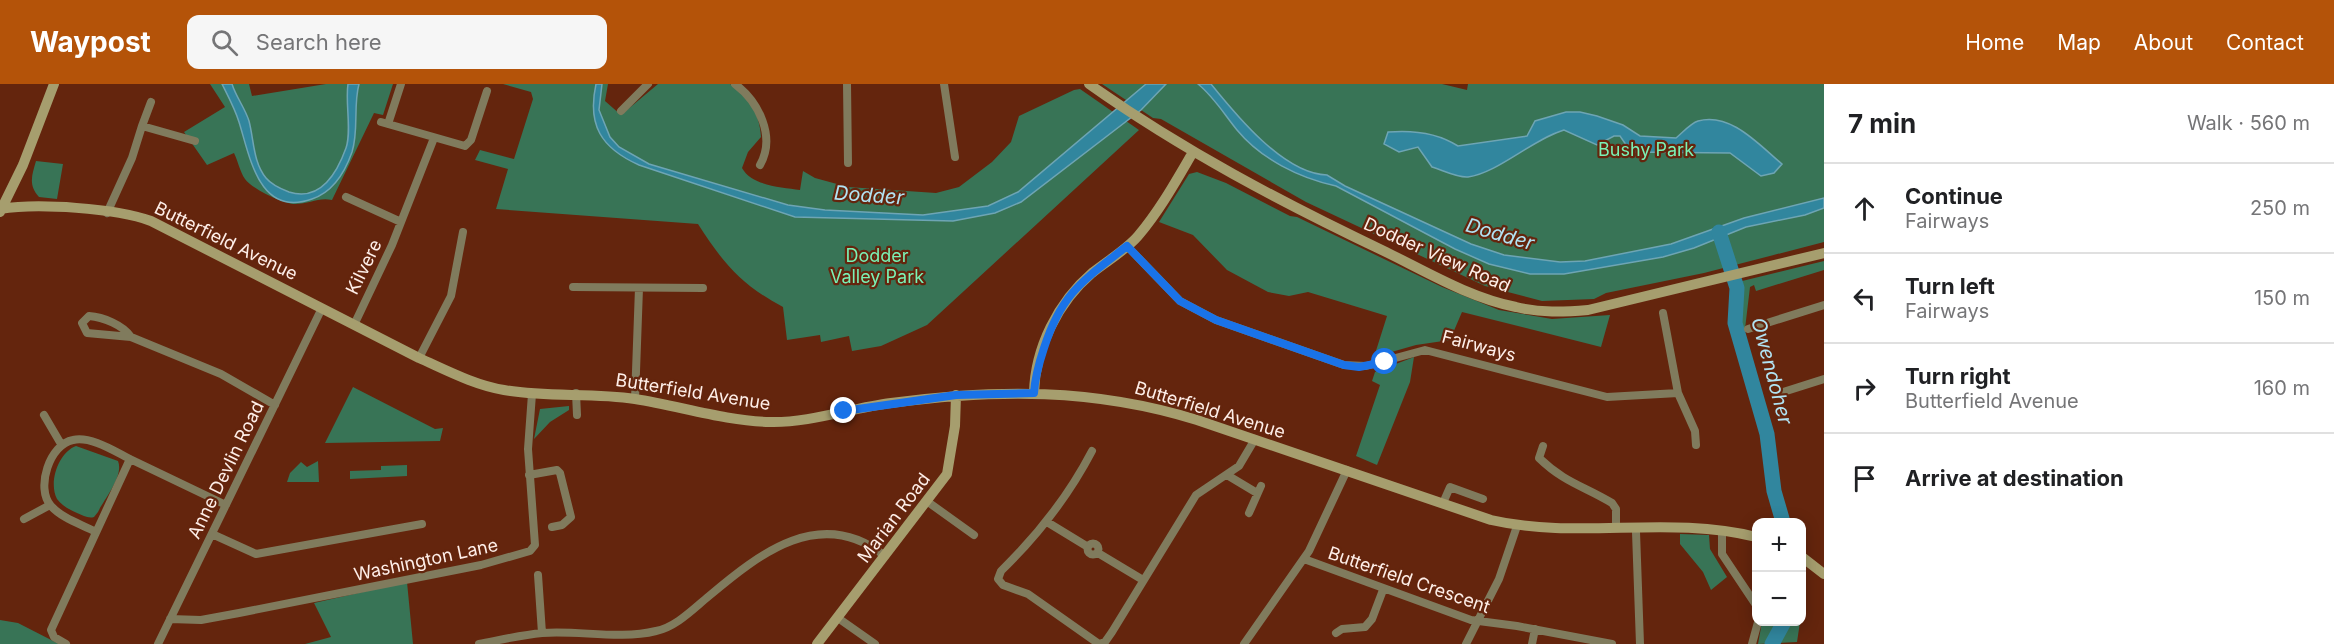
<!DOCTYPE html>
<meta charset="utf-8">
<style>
body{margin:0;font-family:Inter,sans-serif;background:#f6f6f6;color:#202124}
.controls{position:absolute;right:18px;bottom:18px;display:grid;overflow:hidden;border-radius:12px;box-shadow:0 3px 15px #0003}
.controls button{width:54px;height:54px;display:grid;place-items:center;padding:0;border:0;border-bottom:2px solid #e0e0e0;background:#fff;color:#202124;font:30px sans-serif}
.stop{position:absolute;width:18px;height:18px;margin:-14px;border:4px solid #1a73e8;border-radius:50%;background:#fff}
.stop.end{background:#1a73e8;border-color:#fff;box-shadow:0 2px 6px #0008}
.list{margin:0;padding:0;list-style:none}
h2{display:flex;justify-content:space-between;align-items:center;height:78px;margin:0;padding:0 24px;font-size:26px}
h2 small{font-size:20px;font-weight:400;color:#757577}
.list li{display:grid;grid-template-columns:39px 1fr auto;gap:18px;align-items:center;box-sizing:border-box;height:90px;padding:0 24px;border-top:2px solid #e0e0e0}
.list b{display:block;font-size:22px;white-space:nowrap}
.list p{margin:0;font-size:20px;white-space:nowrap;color:#757577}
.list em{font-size:20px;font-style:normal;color:#757577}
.icon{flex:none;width:33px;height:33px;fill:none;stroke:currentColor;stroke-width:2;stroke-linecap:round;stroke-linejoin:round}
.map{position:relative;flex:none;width:1824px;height:560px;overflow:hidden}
header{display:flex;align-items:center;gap:36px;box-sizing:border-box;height:84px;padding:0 30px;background:#b45309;color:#fff}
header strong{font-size:28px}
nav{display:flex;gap:33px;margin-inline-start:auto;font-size:21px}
.search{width:420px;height:54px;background:#f6f6f6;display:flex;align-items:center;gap:15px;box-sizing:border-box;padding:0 21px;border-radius:12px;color:#757577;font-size:22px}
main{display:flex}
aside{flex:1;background:#fff}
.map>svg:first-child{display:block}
.green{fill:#387456}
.water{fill:#31869e;stroke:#6ea5b4;stroke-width:1.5}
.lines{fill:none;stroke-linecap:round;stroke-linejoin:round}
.river{stroke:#31869e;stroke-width:15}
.street{stroke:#807b5d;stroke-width:8}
.secondary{stroke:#a69e6e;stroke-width:10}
.route{stroke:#1a73e8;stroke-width:8}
.labels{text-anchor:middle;stroke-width:4.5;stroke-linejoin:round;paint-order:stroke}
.park-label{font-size:18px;fill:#7af2b6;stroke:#64250d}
.street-label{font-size:18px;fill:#feeee8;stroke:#64250d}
.water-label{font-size:20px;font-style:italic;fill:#b1e3f3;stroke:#64250d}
</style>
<header>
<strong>Waypost</strong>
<div class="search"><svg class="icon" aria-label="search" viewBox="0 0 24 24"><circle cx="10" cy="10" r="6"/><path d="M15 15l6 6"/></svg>Search here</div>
<nav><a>Home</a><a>Map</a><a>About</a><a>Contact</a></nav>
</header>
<main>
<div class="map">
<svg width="1824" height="560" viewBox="0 0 1824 560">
<rect width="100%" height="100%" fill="#64250d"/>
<path class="green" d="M 210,0 L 249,0 L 252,12 L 326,0 L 393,0 L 383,31 L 374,29 L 332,116 C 319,113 309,120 295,120 C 284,120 252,105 245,95 C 240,88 238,77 234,69 L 207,81 L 184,48 L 225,23 Z
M 503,0 L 608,0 L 605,17 L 621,31 L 658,0 L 730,0 C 749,13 760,30 761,53 L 748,68 L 742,84 C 752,102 781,103 800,106 L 803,87 L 815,94 L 848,103 L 936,109 L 959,103 L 992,78 L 1011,58 L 1019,32 L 1074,6 L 1080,5 L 1139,46 L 927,241 L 881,262 L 852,267 L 849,252 L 821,258 L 820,251 L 787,256 L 783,223 C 740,200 724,180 698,140 L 496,125 L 508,85 L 475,76 L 480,66 L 514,75 L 533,15 L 531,8 Z
M 1102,0 L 1442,0 L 1467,6 L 1468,0 L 1824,0 L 1824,158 L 1704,189 L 1606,209 L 1594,215 L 1542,217 L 1485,202 L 1306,118 L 1161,35 L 1153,34 Z
M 36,77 L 63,80 L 57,115 L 39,113 C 28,101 32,91 36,77 Z
M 1197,88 L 1226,99 L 1290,132 L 1297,133 L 1442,203 L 1499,226 L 1552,235 L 1610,231 L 1601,263 L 1462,228 L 1450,256 L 1416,261 L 1374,273 L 1387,232 L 1308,208 L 1289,212 L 1268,208 L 1227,186 L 1193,151 L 1159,138 L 1189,90 Z
M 1824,177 L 1824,186 L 1756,207 L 1754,201 L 1750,203 L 1745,245 L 1737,239 L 1740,211 L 1738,198 Z
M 1414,273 L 1410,298 L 1377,381 L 1356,372 L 1380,301 L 1372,297 L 1375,288 Z
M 353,303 L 435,345 L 443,344 L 440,357 L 325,359 Z
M 569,322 L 569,326 L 550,338 L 534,355 L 540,325 Z
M 76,362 L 118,377 C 124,392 105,414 98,428 L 94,433 C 88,435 83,431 77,429 C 70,426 61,421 57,415 C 48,398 59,368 76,362 Z
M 318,377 L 319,398 L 287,398 L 290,389 L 301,378 L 307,383 Z
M 407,381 L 407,392 L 350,395 L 350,387 L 381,386 L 381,382 Z
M 1680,450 L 1709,451 L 1710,465 L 1727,493 L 1711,506 L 1703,488 L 1680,460 Z
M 407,498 L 413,560 L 305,560 L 331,553 L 314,519 Z
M 0,536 L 18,539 L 59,560 L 0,560 Z
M 1762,538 L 1800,538 L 1797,558 L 1758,560 Z"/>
<path class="water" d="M 222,0 L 232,0 C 236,13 245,24 249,37 C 254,56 253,78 266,94 C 271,100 281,105 289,108 C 321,118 337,89 346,64 C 352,47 345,19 348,0 L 359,0 C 353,22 359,46 352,68 C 345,88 333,108 312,115 C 259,134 250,73 239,38 C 235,25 228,12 222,0 Z
M 596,0 L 602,0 L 599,26 L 610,53 L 619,63 L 649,80 L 788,121 L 825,126 L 923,131 L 988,122 L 1018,108 L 1146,0 L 1166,0 L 1141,26 L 1021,118 L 995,129 L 953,137 L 795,133 L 639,81 C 601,64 587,41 596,0 Z
M 1198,0 L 1211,0 C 1236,31 1284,90 1327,91 L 1345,102 L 1471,160 L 1504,171 L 1560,178 L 1585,177 L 1671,160 L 1744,134 L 1824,114 L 1824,124 L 1805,131 L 1746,143 L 1694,164 L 1663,173 L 1564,190 L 1530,190 L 1489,180 L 1455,165 L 1336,102 C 1299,94 1261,75 1237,46 C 1224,30 1214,13 1198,0 Z
M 1566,28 L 1580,28 L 1597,32 L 1623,41 L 1640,52 L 1676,54 C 1682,49 1691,39 1698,37 C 1731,28 1759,61 1782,80 L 1774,89 L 1761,92 L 1730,69 L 1631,68 L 1620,52 L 1614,52 L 1597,61 L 1564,46 C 1533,55 1498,89 1468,93 C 1458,94 1442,86 1432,83 L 1418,63 L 1399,68 L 1384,60 L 1388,48 C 1412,46 1438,49 1458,62 L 1527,52 L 1535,37 Z"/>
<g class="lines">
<path class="river" d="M 1719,148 L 1737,204 L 1735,239 L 1767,350 L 1774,407 L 1783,438
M 1772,560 L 1784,538"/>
<path class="street" d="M 735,0 C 759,18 776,53 760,81
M 847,0 L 848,79
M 944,0 L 955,73
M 621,27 L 648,0
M 381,38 L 465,62 L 471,56 L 487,7
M 388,40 L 401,0
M 142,42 L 151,18
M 346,113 L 401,138
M 107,129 L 132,74 L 142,42 L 195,57
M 1127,162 L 1180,217 L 1216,236 L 1344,281 L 1366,282 L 1425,266 L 1607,313 L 1678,309
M 573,203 L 703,204
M 1663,229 L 1678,309 L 1695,347 L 1696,361
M 354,241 L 392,161 L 434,54
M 1748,245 L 1824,221
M 131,253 C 123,241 103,233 89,232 L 82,239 L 87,249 L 131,253 L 221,290 L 275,321
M 419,274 L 451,212 L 463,148
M 576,309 L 577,331
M 1780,309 L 1824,295
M 635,315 L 639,204
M 44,331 L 61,360
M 1543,362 L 1539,374 C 1565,399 1584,402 1612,419 L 1616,425 L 1616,444
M 1092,367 C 1068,413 1038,451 1001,487 L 998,495 L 1003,501 L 1028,510 L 1099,560 L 1105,558 L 1112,548 L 1196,411 L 1239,382 L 1255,355
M 529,391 L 557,386 L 560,389 L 571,433 L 562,441 L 552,443
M 1227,391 L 1257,409
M 928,418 L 974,451
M 1443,419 L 1450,403 L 1483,415
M 1249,429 L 1261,402
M 24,435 L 50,421
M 1047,438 L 1088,463
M 1722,446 L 1722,470 L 1756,521
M 96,448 C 81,440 63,435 51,422 C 35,404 50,360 73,356 C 91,352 114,367 130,375
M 1636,448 L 1640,560
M 212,450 L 256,470 L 422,440
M1087.5 465a5.5 5.5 0 1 1 11 0a5.5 5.5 0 1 1-11 0Z
M 1098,469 L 1143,496
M 1304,475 L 1471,536 L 1517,542 L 1612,560
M 538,491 L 542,549
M 838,534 L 875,560
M 170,535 L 201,536 L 239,529 L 481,481 L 530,467 L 535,461 L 528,365 L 532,310
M 1336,549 L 1342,545 L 1365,543 L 1372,535 L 1383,506
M 66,560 L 54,553 L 51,546 L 130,375 L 226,421
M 158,560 L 322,224
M 479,560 C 500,556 521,551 542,549 C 579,546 619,556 656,547 C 676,543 693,525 709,512 C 760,469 821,421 885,472
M 1244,560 L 1309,467 L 1347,386
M 1466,560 L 1499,495 L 1517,442
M 1532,560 L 1535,545
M 1752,560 L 1758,538"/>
<path class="secondary" d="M 1089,0 C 1182,66 1283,119 1386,168 C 1427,188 1470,214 1516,223 C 1540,229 1564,228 1588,226 L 1824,169
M 0,125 C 37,119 116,124 151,137 L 419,274 C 446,286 474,301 504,306 C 547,314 592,308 635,315 C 680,322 725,337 770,338 C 810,339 851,324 891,319 C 996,305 1094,304 1197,336 L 1491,436 C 1578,456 1669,431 1756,453
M 0,128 L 23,81 L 54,0
M 1034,309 C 1035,264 1058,218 1092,189 C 1107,177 1126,166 1138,152 C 1160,126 1176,97 1193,68
M 1802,473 L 1824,490
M 817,560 L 947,390 L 955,342 L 956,311"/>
</g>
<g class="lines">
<path class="route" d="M 844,327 L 956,311 L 1034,309 C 1035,293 1039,279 1044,264 C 1062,208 1084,196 1127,162 L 1180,217 L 1216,236 L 1344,281 L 1359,283 L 1385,278"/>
</g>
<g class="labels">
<g class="park-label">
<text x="1646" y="72">Bushy Park</text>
<text x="877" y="178">Dodder<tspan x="877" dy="21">Valley Park</tspan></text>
</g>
<g class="street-label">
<text transform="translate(226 157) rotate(26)" y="6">Butterfield Avenue</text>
<text transform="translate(1437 171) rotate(24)" y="6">Dodder View Road</text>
<text transform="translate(364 183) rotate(-64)" y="6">Kilvere</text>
<text transform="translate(1479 262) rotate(15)" y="6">Fairways</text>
<text transform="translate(693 308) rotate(9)" y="6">Butterfield Avenue</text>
<text transform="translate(1210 326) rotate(17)" y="6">Butterfield Avenue</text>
<text transform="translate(226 386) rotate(-64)" y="6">Anne Devlin Road</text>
<text transform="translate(894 434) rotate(-53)" y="6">Marian Road</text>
<text transform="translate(426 476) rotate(-12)" y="6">Washington Lane</text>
<text transform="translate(1409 496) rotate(19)" y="6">Butterfield Crescent</text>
</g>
<g class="water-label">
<text transform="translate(869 111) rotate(4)" y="7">Dodder</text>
<text transform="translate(1500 150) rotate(16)" y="7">Dodder</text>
<text transform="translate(1772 287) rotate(75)" y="7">Owendoher</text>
</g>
</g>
</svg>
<div class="controls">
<button>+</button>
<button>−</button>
</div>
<div class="stop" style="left:1385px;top:278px"></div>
<div class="stop end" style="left:844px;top:327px"></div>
</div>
<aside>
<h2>7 min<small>Walk · 560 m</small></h2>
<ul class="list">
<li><svg class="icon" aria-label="ahead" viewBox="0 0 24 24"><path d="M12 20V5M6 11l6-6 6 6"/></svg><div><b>Continue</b><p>Fairways</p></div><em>250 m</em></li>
<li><svg class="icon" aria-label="left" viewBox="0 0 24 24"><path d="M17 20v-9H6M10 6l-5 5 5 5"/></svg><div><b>Turn left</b><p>Fairways</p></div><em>150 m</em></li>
<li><svg class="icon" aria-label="right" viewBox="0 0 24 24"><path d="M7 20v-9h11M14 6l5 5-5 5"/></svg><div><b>Turn right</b><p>Butterfield Avenue</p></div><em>160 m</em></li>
<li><svg class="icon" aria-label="arrive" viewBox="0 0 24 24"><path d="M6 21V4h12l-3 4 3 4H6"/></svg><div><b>Arrive at destination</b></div></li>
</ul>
</aside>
</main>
